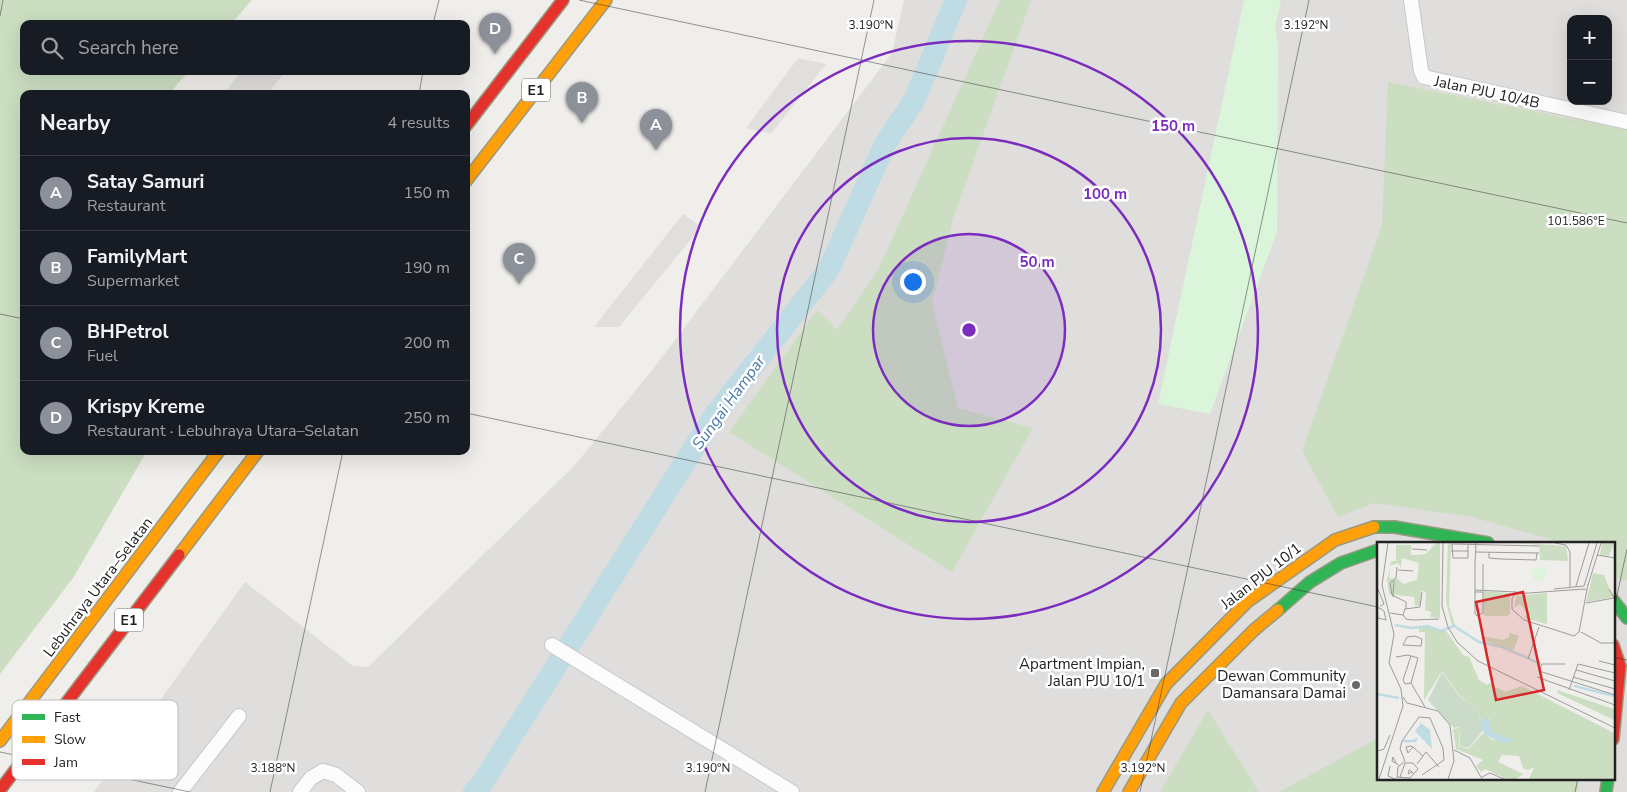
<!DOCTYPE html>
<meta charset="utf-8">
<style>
body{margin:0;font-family:"Nunito Sans",sans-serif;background:#242831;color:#f1f3f6}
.controls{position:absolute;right:15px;top:15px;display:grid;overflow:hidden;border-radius:10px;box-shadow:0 5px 20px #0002}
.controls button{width:45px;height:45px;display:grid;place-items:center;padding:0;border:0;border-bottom:1px solid #363941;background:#171b24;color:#f1f3f6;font:25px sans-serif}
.you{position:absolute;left:912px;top:281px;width:18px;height:18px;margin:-12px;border:4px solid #fff;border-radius:50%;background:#1a73e8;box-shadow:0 0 0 8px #1a73e833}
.badge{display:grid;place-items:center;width:32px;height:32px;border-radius:50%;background:#8c9099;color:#fff;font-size:16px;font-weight:700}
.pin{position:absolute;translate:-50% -41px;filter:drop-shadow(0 1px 2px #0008)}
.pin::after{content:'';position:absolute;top:26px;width:18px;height:15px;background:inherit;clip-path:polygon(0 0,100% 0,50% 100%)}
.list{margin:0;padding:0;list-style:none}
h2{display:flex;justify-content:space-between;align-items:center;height:65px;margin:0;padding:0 20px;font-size:21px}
h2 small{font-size:16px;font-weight:400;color:#9ea1a6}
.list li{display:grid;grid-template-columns:32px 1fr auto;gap:15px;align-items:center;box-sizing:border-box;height:75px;padding:0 20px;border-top:1px solid #363941}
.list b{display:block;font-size:19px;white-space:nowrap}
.list p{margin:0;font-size:16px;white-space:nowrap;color:#9ea1a6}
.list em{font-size:16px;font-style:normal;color:#9ea1a6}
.icon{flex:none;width:28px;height:28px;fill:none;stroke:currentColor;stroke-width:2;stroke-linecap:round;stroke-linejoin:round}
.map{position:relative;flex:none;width:1627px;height:792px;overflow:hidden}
.search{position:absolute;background:#171b24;box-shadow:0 5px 20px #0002;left:20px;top:20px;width:450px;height:55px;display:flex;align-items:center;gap:12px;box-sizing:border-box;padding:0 18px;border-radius:10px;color:#9ea1a6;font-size:19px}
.panel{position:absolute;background:#171b24;box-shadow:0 5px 20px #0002;left:20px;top:90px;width:450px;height:365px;border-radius:10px}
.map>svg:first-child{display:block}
.residential{fill:#dfdedc;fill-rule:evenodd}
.forest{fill:#cbdec1}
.park{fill:#daf5da}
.parking{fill:#e0dfde}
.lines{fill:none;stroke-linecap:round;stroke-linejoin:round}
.river{stroke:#bfdbe3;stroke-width:22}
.street-casing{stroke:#c9c8c7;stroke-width:16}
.fast-casing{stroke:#999a82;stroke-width:14}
.slow-casing{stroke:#999a82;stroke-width:14}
.jam-casing{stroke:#999a82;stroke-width:14}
.street{stroke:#fdfcfc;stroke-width:14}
.fast{stroke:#30b455;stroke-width:11}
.slow{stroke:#ff9f0a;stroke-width:11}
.jam{stroke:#e5322d;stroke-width:11}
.ticks{fill:none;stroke:#222;stroke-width:1;stroke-opacity:0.45}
.ring{fill:none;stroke:#7b2cbf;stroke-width:2.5}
.poi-dot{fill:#6a6968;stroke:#fff;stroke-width:2}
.labels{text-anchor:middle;stroke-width:5;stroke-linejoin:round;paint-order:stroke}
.shield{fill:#fff;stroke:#646464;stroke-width:1}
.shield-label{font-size:14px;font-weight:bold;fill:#222}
.street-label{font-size:15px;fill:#222;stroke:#fff}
.poi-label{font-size:15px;fill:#222;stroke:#fff;text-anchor:end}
.water-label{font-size:16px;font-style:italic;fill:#4a7aab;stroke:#fff}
.inset-river{fill:none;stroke:#bfdbe3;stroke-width:2.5}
.inset-road{fill:none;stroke:#9e9c9b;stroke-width:1}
.view{fill:#d62828;fill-opacity:0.15;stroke:#d62828;stroke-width:2.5}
.inset-edge{fill:none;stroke:#222;stroke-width:2.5}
.key{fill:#fff;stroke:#bdbdbd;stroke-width:1}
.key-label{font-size:14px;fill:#222}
.ticks-label{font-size:12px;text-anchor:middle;fill:#222;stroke:#fff;stroke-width:5;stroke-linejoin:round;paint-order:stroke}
.centre{fill:#7b2cbf;stroke:#fff;stroke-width:2.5}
.ring-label{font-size:15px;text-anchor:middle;font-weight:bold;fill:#7b2cbf;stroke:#fff;stroke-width:5;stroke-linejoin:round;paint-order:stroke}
</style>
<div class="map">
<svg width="1627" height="792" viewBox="0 0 1627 792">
<rect width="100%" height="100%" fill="#f0eeeb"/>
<path class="residential" d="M 904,0 L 1627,0 L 1627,792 L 94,792 L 245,582 L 353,666 L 368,667 L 575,465 L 653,369 L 892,53 ZM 1571,19 L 1608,19 L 1608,101 L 1571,101 ZM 1378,543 L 1613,543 L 1613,778 L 1378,778 Z"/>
<path class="forest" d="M 0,0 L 252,0 L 231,24 L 24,24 L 24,71 L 189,71 L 169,94 L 24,94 L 24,451 L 147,451 L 73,578 L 0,674 Z
M 1000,0 L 1031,0 L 954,216 L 932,302 L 958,408 L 1033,428 L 952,572 L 729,432 L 817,310 L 837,330 L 878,270 Z
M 1388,82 L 1627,130 L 1627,580 L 1621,581 L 1613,572 L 1613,543 L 1564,543 L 1472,517 L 1374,503 L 1338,517 L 1302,451 L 1382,225 Z
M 1208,710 L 1259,792 L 1160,792 Z
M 1378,738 L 1378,778 L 1579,778 L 1578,792 L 1279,792 Z"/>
<path class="park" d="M 1244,0 L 1281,0 L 1275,28 L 1278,45 L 1277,232 L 1210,414 L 1158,404 Z"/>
<path class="parking" d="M 798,58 L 826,64 L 771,134 L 746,128 Z
M 241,71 L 286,71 L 267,94 L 224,94 Z
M 683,214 L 701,227 L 619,327 L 594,327 Z"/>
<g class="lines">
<path class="river" d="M 474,792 L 481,785 L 714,416 L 829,269 L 885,144 L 914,101 L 956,0"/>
<g class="street-casing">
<path id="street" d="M 1411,0 L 1421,71 L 1424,77 L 1627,122
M 552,645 L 792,792
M 180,792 L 239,716
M 300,792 L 311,778 L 323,771 L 336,775 L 358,792"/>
</g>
<g class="fast-casing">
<path id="fast" d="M 1374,527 L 1394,527 L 1488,543
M 1613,600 L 1627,618
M 1278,610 L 1310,582 L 1341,563 L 1378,550
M 1606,792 L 1608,778"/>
</g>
<g class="slow-casing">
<path id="slow" d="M 466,181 L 606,0
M 179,555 L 258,451
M 0,741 L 219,451
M 1103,792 L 1166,684 L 1247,602 L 1335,540 L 1374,527
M 1129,792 L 1181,703 L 1254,630 L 1278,610"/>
</g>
<g class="jam-casing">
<path id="jam" d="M 466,126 L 563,0
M 1613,645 L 1620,666 L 1613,739
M 0,790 L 179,555"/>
</g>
<use href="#street" class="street"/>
<use href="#fast" class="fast"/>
<use href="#slow" class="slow"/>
<use href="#jam" class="jam"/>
</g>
<path class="ticks" d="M 579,0 L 1627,223M 0,16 L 3,0M 433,24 L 439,0M 419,94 L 423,71M 0,314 L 24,319M 466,413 L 1378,607M 1613,614 L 1627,549M 1613,657 L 1627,660M 0,752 L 190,792M 270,792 L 343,451M 705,792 L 874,0M 1140,792 L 1309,0M 1575,792 L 1578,778"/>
<circle cx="969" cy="330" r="96" fill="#7b2cbf" fill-opacity=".12"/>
<g class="ring">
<circle cx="969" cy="330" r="96"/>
<circle cx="969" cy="330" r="192"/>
<circle cx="969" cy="330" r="289"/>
</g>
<g class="poi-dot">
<rect x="1150" y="668" width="10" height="10" rx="2.5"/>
<circle cx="1356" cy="685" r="5"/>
</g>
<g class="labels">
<g class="shield">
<rect x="522" y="78.5" width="28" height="23" rx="4"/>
<rect x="115" y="608.5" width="28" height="23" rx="4"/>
</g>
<g class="shield-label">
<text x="536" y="95">E1</text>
<text x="129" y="625">E1</text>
</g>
<g class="street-label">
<text transform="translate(1487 92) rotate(12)" y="5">Jalan PJU 10/4B</text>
<text transform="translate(1261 576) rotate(-38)" y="5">Jalan PJU 10/1</text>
<text transform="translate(98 587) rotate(-53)" y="5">Lebuhraya Utara–Selatan</text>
</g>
<g class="poi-label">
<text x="1145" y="669">Apartment Impian,<tspan x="1145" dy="17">Jalan PJU 10/1</tspan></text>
<text x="1346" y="681">Dewan Community<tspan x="1346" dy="17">Damansara Damai</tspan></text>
</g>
<g class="water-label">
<text transform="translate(728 402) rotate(-54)" y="6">Sungai Hampar</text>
</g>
</g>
<g transform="translate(1377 542)">
<rect width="238" height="238" fill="#f0eeeb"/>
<path d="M 59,1 L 63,1 L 63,76 L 53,75 L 54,70 L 48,68 L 49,50 L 44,49 L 44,63 L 38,64 L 37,55 L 12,52 L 10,37 L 13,25 L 12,36 L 21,37 L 26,42 L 40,38 L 42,21 L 25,16 L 24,26 L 21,21 L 12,24 L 15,19 L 19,19 L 19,3 L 34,3 L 34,13 L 38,13 L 49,12 ZM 71,1 L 74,1 L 72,64 L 78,83 L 75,84 L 69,59 ZM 146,1 L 189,4 L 191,19 L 163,18 L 162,3 ZM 225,1 L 237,1 L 232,14 L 223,13 ZM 216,31 L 227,33 L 236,55 L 209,60 ZM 106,49 L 133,51 L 133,71 L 130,74 L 107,74 ZM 170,51 L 170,82 L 147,76 L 151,72 L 143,62 L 137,66 L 139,54 ZM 49,84 L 69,89 L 86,113 L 92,115 L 102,138 L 110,143 L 112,141 L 128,150 L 145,144 L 237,191 L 237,237 L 152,237 L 157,225 L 151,228 L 146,226 L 142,214 L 125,213 L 121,220 L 146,232 L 139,237 L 129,237 L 108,227 L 104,230 L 99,224 L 106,218 L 79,207 L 76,187 L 82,186 L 82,204 L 92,207 L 106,191 L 116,198 L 137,196 L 125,196 L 115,190 L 110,182 L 113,177 L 104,178 L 100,168 L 83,154 L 65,129 L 47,158 L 48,90 L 42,90 L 42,85 ZM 132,91 L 142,94 L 136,109 L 104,97 L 105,94 L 126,98 L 132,95 ZM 180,148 L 237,167 L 237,178 L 180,151 Z" fill="#cbdec1"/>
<path d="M 65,130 L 82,154 L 100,168 L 107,187 L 92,206 L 83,204 L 82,185 L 77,186 L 51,158 Z" fill="#cadbca"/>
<path d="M155 32a7 7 0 1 1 14 0a7 7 0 1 1-14 0Z" fill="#daf5da"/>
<path d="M 111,176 L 115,190 L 138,199 L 127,201 L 108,193 L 103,182 L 104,178 ZM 44,181 L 53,188 L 55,207 L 38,189 Z" fill="#bfdbe3"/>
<path class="inset-river" d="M 18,83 L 35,86 L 51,84 L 64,89 L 77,84 L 102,100 L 125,105 L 164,122M 197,144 L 237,154M 0,152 L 22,156M 26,199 L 38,199 L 40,196"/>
<path class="inset-road" d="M 66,1 L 65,64 L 71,85 L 80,100 L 101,119 L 238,186M 178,1 L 189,3 L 193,10 L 193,45M 75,2 L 162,4M 75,2 L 76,16 L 91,16 L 91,3M 35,7 L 50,8M 74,9 L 91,9M 98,10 L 162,11M 112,10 L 112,16 L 124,17 L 159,18 L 160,11M 220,13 L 238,16M 106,22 L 106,48M 20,25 L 19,36 L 13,41 L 15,53 L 29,60 L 29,67M 21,28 L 36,29M 211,43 L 224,1M 199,44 L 212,1M 1,47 L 7,62 L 3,64M 177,47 L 207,44 L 220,1M 98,48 L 140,50M 210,49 L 208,47 L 179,49 L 139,52 L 135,56 L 135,67 L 147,78 L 197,94 L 202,90 L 211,42M 98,50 L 106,50 L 106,71 L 100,74 L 98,72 L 98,21 L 99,1M 16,55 L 17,39M 209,61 L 237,56 L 232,47M 0,65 L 4,67 L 7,69 L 9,78 L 1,76 L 0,65M 13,71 L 26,73 L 28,67 L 43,65 L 45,50M 26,73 L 29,77 L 36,78 L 62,77M 204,90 L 224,101 L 238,101M 38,94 L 45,97 L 44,104 L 26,103 L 30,95 ZM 34,114 L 26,138 L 28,142 L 34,141M 19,115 L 31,113 L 41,116 L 34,141 L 48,165M 151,117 L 162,85M 222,119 L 238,123M 188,122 L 165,122 L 162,129 L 238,153M 199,128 L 238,139M 160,135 L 238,163M 196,135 L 238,147M 192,148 L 201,122 L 238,131M 26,155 L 30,161 L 61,169 L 73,183 L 77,219 L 71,237M 36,205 L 31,211 L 29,205 L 34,204 L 35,205 L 36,205 L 37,206 L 46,214M 77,208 L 93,216 L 105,237M 1,209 L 7,207 L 13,193M 28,219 L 23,207 L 25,199 L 42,175 L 53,176 L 66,206 L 67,218 L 45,233M 19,221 L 16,215 L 15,219 L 22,223M 40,222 L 49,210 L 62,225M 13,224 L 11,234 L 18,237M 35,230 L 31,232 L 32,228 L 33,228 L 37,232M 20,235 L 33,236 L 41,227 L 36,221 L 28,221 L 23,235M 105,235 L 113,231 L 127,237M 20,236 L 21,225 L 28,219M 2,237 L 26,164 L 24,147 L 12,121 L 17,92 L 5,43 L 11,1"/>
<path class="view" d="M 146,50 L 167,148 L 119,158 L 99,60 Z"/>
<rect width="238" height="238" class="inset-edge"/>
</g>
<rect x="12" y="700" width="166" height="80" rx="8" class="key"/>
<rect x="22" y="714" width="23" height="6" fill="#30b455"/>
<rect x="22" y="736" width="23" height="7" fill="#ff9f0a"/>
<rect x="22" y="759" width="23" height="6" fill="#e5322d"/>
<g class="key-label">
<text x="54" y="722">Fast</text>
<text x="54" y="744">Slow</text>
<text x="54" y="767">Jam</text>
</g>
<g class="ticks-label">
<text x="871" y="29">3.190°N</text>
<text x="1306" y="29">3.192°N</text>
<text x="1576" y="225">101.586°E</text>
<text x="273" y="772">3.188°N</text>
<text x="708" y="772">3.190°N</text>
<text x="1143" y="772">3.192°N</text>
</g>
<circle cx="969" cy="330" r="8" class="centre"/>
<g class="ring-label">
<text x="1173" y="131">150 m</text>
<text x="1105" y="199">100 m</text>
<text x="1037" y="267">50 m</text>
</g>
</svg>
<div class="controls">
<button>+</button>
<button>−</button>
</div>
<div class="you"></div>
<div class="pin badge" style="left:656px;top:150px">A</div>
<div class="pin badge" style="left:582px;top:123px">B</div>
<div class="pin badge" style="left:519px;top:284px">C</div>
<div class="pin badge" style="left:495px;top:54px">D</div>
<div class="search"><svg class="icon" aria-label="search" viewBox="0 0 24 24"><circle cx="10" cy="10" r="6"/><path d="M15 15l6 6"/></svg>Search here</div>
<section class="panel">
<h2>Nearby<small>4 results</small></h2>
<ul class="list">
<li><span class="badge">A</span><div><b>Satay Samuri</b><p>Restaurant</p></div><em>150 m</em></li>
<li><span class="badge">B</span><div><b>FamilyMart</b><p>Supermarket</p></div><em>190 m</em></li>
<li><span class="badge">C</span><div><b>BHPetrol</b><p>Fuel</p></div><em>200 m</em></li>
<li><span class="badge">D</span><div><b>Krispy Kreme</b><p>Restaurant · Lebuhraya Utara–Selatan</p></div><em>250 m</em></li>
</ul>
</section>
</div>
